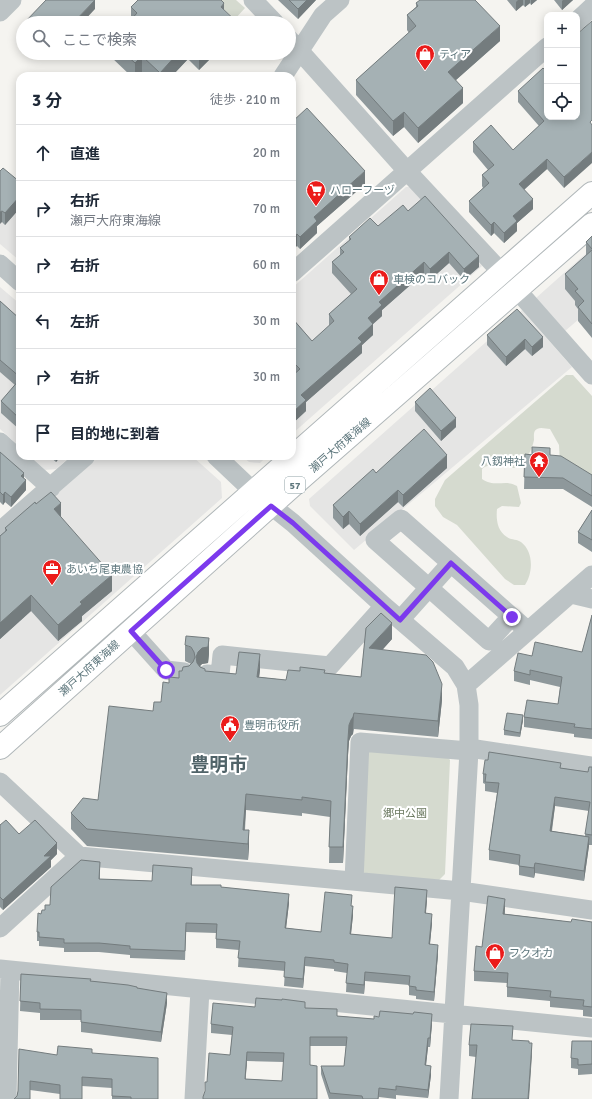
<!DOCTYPE html>
<html lang="ja">
<meta charset="utf-8">
<style>
body{margin:0;font-family:Signika,"Noto Sans JP",sans-serif;background:#f2f2f3;color:#1f2937}
.controls{position:absolute;right:12px;top:12px;display:grid;overflow:hidden;border-radius:8px;box-shadow:0 2px 10px #0003}
.controls button{width:36px;height:36px;display:grid;place-items:center;padding:0;border:0;border-bottom:1px solid #e0e1e3;background:#fff;color:#1f2937;font:20px sans-serif}
.stop{position:absolute;width:12px;height:12px;margin:-9px;border:3px solid #7c3aed;border-radius:50%;background:#fff}
.stop.end{background:#7c3aed;border-color:#fff;box-shadow:0 1px 4px #0008}
.list{margin:0;padding:0;list-style:none}
h2{display:flex;justify-content:space-between;align-items:center;height:52px;margin:0;padding:0 16px;font-size:17px}
h2 small{font-size:13px;font-weight:400;color:#747a83}
.list li{display:grid;grid-template-columns:26px 1fr auto;gap:12px;align-items:center;box-sizing:border-box;height:56px;padding:0 16px;border-top:1px solid #e0e1e3}
.list b{display:block;font-size:15px;white-space:nowrap}
.list p{margin:0;font-size:13px;white-space:nowrap;color:#747a83}
.list em{font-size:13px;font-style:normal;color:#747a83}
.icon{flex:none;width:22px;height:22px;fill:none;stroke:currentColor;stroke-width:2;stroke-linecap:round;stroke-linejoin:round}
.map{position:relative;flex:none;width:592px;height:1099px;overflow:hidden}
.search{position:absolute;background:#fff;box-shadow:0 2px 10px #0003;left:16px;top:16px;width:280px;height:44px;display:flex;align-items:center;gap:10px;box-sizing:border-box;padding:0 14px;border-radius:22px;color:#747a83;font-size:15px}
.panel{position:absolute;background:#fff;box-shadow:0 2px 10px #0003;left:16px;top:72px;width:280px;height:388px;border-radius:12px}
.map>svg:first-child{display:block}
.built{fill:#e5e5e4}
.green{fill:#d5dacf}
.lines{fill:none;stroke-linecap:round;stroke-linejoin:round}
.major-casing{stroke:#b0b7b9;stroke-width:24}
.minor{stroke:#bcc3c5;stroke-width:19}
.major{stroke:#fff;stroke-width:22}
.wall{fill:#8e989b;fill-rule:evenodd}
.shaded-wall{fill:#747c7e}
.building{fill:#a5b1b4;stroke:#747c7e;fill-rule:evenodd}
.route{stroke:#7c3aed;stroke-width:5}
.labels{text-anchor:middle;stroke-width:4;stroke-linejoin:round;paint-order:stroke}
.shield{fill:#fff;stroke:#8ea0a4;stroke-width:1}
.shield-label{font-size:10px;font-weight:bold;fill:#5e777d}
.poi-label{font-size:11px;fill:#5e777d;stroke:#fff;text-anchor:start}
.street-label{font-size:11px;fill:#5e777d;stroke:#fff}
.park-label{font-size:11px;fill:#6c7a61;stroke:#fff}
.town-label{font-size:19px;font-weight:bold;fill:#506368;stroke:#fff}
</style>
<div class="map">
<svg width="592" height="1099" viewBox="0 0 592 1099">
<rect width="100%" height="100%" fill="#f5f4f0"/>
<path class="built" d="M 0,171 L 20,189 L 20,261 L 0,244 Z
M 406,187 L 412,187 L 482,266 L 292,434 L 292,288 Z
M 592,248 L 592,308 L 565,331 L 536,298 Z
M 0,287 L 20,304 L 20,447 L 0,429 Z
M 522,310 L 572,367 L 354,550 L 310,506 L 309,499 Z
M 30,456 L 71,456 L 56,469 L 45,470 Z
M 100,456 L 192,456 L 221,482 L 222,498 L 0,695 L 0,544 Z
M 242,456 L 267,456 L 260,463 L 249,462 Z"/>
<path class="green" d="M 213,0 L 236,0 L 245,8 L 235,19 Z
M 566,375 L 573,375 L 592,396 L 592,483 L 560,465 L 559,445 L 550,429 C 546,429 541,427 537,429 C 533,431 534,436 534,440 C 532,450 526,460 519,468 L 513,468 C 506,463 489,463 482,469 L 482,479 C 495,488 506,479 517,486 L 521,503 L 519,507 L 502,506 L 497,509 C 496,519 497,531 507,537 C 511,540 517,539 521,542 C 534,552 533,573 525,585 L 514,585 L 505,579 L 457,525 L 443,517 L 435,506 L 435,499 L 445,480 Z
M 374,749 L 445,754 L 450,760 L 445,874 L 439,880 L 364,875 L 360,865 L 365,753 Z"/>
<g class="lines">
<g class="major-casing">
<path id="major" d="M 0,715 L 592,193
M 0,748 L 298,481 L 592,224"/>
</g>
<path class="minor" d="M 253,0 L 275,23
M 0,12 L 12,0
M 577,21 L 592,7
M 289,39 L 407,171 L 502,273
M 283,76 L 323,15 L 340,0
M 0,264 L 20,282
M 292,273 L 547,47
M 517,290 L 592,375
M 0,442 L 51,488
M 216,456 L 254,492 L 293,523 L 384,606 L 455,667 L 466,685 L 469,705 L 469,751 L 449,1099
M 0,531 L 86,456
M 571,594 L 592,599
M 511,617 L 489,641 L 375,540 L 401,519 L 528,631
M 400,620 L 451,563
M 131,631 L 166,670 L 184,672
M 207,674 L 220,675 L 222,655 L 330,666 L 384,606
M 466,685 L 592,575
M 469,748 L 592,766
M 0,782 L 79,856 L 461,891 L 592,910
M 354,881 L 360,742 L 469,751
M 0,928 L 79,856
M 0,969 L 592,1028
M 7,1099 L 10,970
M 194,1099 L 200,990"/>
<use href="#major" class="major"/>
</g>
<path class="wall" d="M 221,0 L 131,20 L 131,7 Z
M 278,0 L 316,0 L 298,19 Z
M 507,0 L 537,0 L 531,5 L 530,3 L 525,7 L 523,5 L 516,11 Z
M 554,0 L 573,0 L 562,10 Z
M 416,3 L 500,41 L 456,80 L 463,103 L 418,143 L 404,127 L 393,136 L 356,95 L 356,80 L 409,33 L 407,30 L 407,15 L 416,7 Z
M 111,53 L 216,53 L 199,70 L 188,59 L 172,76 L 146,76 L 142,72 L 138,76 L 131,76 L 111,57 Z
M 223,53 L 229,53 L 226,56 Z
M 518,91 L 577,117 L 564,188 L 547,169 L 524,190 L 533,209 L 517,223 L 517,231 L 504,243 L 494,233 L 491,236 L 469,212 L 469,201 L 483,188 L 482,186 L 482,175 L 488,170 L 473,152 L 473,142 L 513,150 L 539,126 L 518,102 Z
M 292,122 L 365,184 L 317,226 L 317,233 L 300,249 L 297,246 Z
M 0,171 L 20,182 L 20,208 L 5,225 L 2,222 Z
M 408,211 L 479,267 L 464,280 L 449,263 L 430,280 L 424,273 L 382,310 L 382,316 L 373,324 L 373,335 L 362,345 L 362,353 L 306,402 L 306,411 L 292,424 L 292,376 L 294,374 L 292,372 L 292,318 L 312,341 L 329,326 L 329,314 L 351,294 L 332,273 L 332,262 L 340,255 L 340,248 L 349,241 L 349,237 L 378,226 Z
M 592,236 L 592,338 L 578,321 L 578,309 L 575,305 L 575,301 L 565,289 L 565,274 L 586,256 L 586,242 Z
M 0,301 L 20,319 L 20,430 L 1,413 L 1,401 L 15,385 L 0,372 Z
M 487,335 L 543,337 L 543,347 L 532,356 L 525,349 L 506,366 L 487,345 Z
M 415,402 L 456,427 L 441,441 L 415,411 Z
M 0,452 L 24,478 L 26,490 L 11,507 L 5,502 L 3,505 L 0,502 Z
M 525,454 L 550,455 L 592,475 L 592,507 L 563,489 L 524,489 Z
M 49,456 L 61,456 L 56,462 Z
M 447,468 L 403,507 L 398,502 L 360,536 L 349,524 L 343,529 L 333,518 L 333,505 L 376,473 Z
M 36,504 L 61,517 L 112,591 L 82,616 L 82,621 L 58,641 L 31,611 L 0,639 L 0,536 L 5,532 L 5,528 Z
M 592,510 L 592,552 L 578,543 L 578,532 Z
M 592,615 L 592,739 L 574,737 L 574,734 L 524,727 L 524,717 L 558,704 L 560,687 L 530,680 L 530,685 L 514,681 L 514,671 L 532,656 L 582,652 Z
M 366,628 L 392,639 L 382,650 L 442,700 L 438,737 L 354,729 L 353,734 L 351,736 L 349,741 L 348,755 L 343,863 L 329,863 L 330,817 L 302,813 L 302,816 L 246,810 L 245,830 L 249,846 L 248,860 L 87,846 L 71,829 L 71,813 L 98,800 L 153,711 L 161,702 L 169,683 L 179,678 L 182,671 L 191,664 L 185,661 L 185,645 L 209,654 L 208,663 L 202,664 L 200,666 L 205,671 L 236,674 L 260,670 L 259,677 L 286,680 L 325,673 L 361,677 Z
M 523,720 L 520,737 L 504,735 L 504,730 Z
M 592,767 L 592,845 L 589,845 L 584,881 L 535,873 L 534,878 L 519,875 L 519,865 L 489,860 L 489,850 L 497,793 L 485,791 L 485,784 L 483,783 L 483,774 L 561,768 L 588,772 ZM 555,806 L 589,811 L 585,836 L 552,831 Z
M 0,825 L 57,854 L 51,860 L 51,867 L 3,910 L 0,907 Z
M 100,871 L 100,879 L 152,881 L 192,877 L 192,885 L 221,887 L 289,903 L 286,928 L 321,932 L 352,906 L 353,915 L 351,934 L 392,938 L 427,899 L 426,913 L 432,923 L 430,944 L 438,954 L 434,1001 L 416,999 L 416,996 L 409,995 L 409,985 L 365,981 L 364,994 L 346,992 L 347,973 L 334,971 L 334,969 L 305,966 L 303,988 L 284,986 L 285,971 L 238,967 L 239,950 L 216,948 L 216,933 L 186,932 L 185,960 L 130,958 L 130,955 L 99,952 L 64,952 L 64,948 L 39,946 L 39,941 L 37,941 L 37,932 L 41,914 L 50,905 Z
M 505,909 L 505,914 L 571,922 L 592,922 L 592,1017 L 583,1016 L 583,1010 L 550,1007 L 550,1001 L 507,997 L 507,983 L 474,981 L 474,971 L 482,947 Z
M 21,974 L 91,981 L 137,988 L 167,1003 L 161,1042 L 81,1032 L 81,1020 L 40,1020 L 40,1013 L 20,1011 Z
M 255,1007 L 305,1008 L 337,1016 L 374,1019 L 432,1023 L 430,1047 L 428,1047 L 426,1065 L 431,1075 L 428,1098 L 396,1095 L 396,1099 L 379,1097 L 378,1099 L 329,1099 L 321,1074 L 321,1066 L 344,1066 L 346,1046 L 310,1046 L 310,1065 L 317,1099 L 205,1091 L 230,1055 L 232,1035 L 211,1033 L 211,1024 ZM 247,1061 L 284,1062 L 282,1081 L 245,1079 Z
M 513,1040 L 532,1054 L 476,1057 L 469,1056 L 469,1045 Z
M 592,1041 L 592,1074 L 578,1075 L 578,1069 L 571,1068 L 571,1058 Z
M 92,1053 L 158,1099 L 112,1099 L 112,1088 L 82,1086 L 60,1094 L 30,1090 L 17,1096 L 18,1091 L 57,1055 Z"/>
<path class="shaded-wall" d="M 95,0 L 95,9 L 82,23 L 73,23 Z
M 307,0 L 316,0 L 298,19 L 298,9 Z
M 518,0 L 523,0 L 523,5 L 516,11 L 516,2 Z
M 525,0 L 530,0 L 530,3 L 525,7 Z
M 531,0 L 537,0 L 531,5 Z
M 563,0 L 573,0 L 562,10 L 562,1 Z
M 224,3 L 224,20 L 221,7 Z
M 500,26 L 500,41 L 448,87 L 448,72 Z
M 178,53 L 188,53 L 188,59 L 172,76 L 160,76 L 160,73 Z
M 200,53 L 216,53 L 199,70 L 199,54 Z
M 142,56 L 142,72 L 138,76 L 135,76 L 135,63 Z
M 463,88 L 463,103 L 418,143 L 418,128 Z
M 404,112 L 404,127 L 393,136 L 393,121 Z
M 592,152 L 592,163 L 564,188 L 564,177 Z
M 547,159 L 547,169 L 519,194 L 519,184 Z
M 365,171 L 365,184 L 317,226 L 317,233 L 300,249 L 300,237 L 314,217 Z
M 20,196 L 20,208 L 5,225 L 5,213 Z
M 533,199 L 533,209 L 517,223 L 517,231 L 504,243 L 504,233 L 513,216 Z
M 2,211 L 2,222 L 0,224 L 0,212 Z
M 494,222 L 494,233 L 491,236 L 491,225 Z
M 297,234 L 297,246 L 292,251 L 292,238 Z
M 449,252 L 449,263 L 430,280 L 430,269 Z
M 479,256 L 479,267 L 464,280 L 464,269 Z
M 424,262 L 424,273 L 382,310 L 382,316 L 373,324 L 373,335 L 362,345 L 362,353 L 306,402 L 306,411 L 292,424 L 292,413 L 301,395 L 358,338 L 368,318 L 379,302 Z
M 543,337 L 543,347 L 532,356 L 532,347 Z
M 525,339 L 525,349 L 506,366 L 506,357 Z
M 456,418 L 456,427 L 441,441 L 441,431 Z
M 447,455 L 447,468 L 403,507 L 403,495 Z
M 56,456 L 61,456 L 56,462 Z
M 24,473 L 24,482 L 26,480 L 26,490 L 11,507 L 11,497 L 21,476 Z
M 398,490 L 398,502 L 360,536 L 360,524 Z
M 5,492 L 5,502 L 3,505 L 3,495 Z
M 61,503 L 61,519 L 54,509 Z
M 349,511 L 349,524 L 343,529 L 343,517 Z
M 112,575 L 112,591 L 82,616 L 82,621 L 58,641 L 58,625 L 80,602 Z
M 31,595 L 31,611 L 0,639 L 0,623 Z
M 392,623 L 392,639 L 369,665 L 369,648 Z
M 209,638 L 209,654 L 208,663 L 202,664 L 198,668 L 196,657 L 198,652 Z
M 260,654 L 260,670 L 257,693 L 257,677 Z
M 442,684 L 442,700 L 438,737 L 438,721 Z
M 354,713 L 353,734 L 351,736 L 349,741 L 348,755 L 343,863 L 343,847 L 348,739 L 349,725 Z
M 523,715 L 523,720 L 520,737 L 520,733 Z
M 246,794 L 246,810 L 243,846 L 243,830 Z
M 555,797 L 555,806 L 550,841 L 550,831 Z
M 249,830 L 249,846 L 248,860 L 248,844 Z
M 589,837 L 589,846 L 584,881 L 584,871 Z
M 57,843 L 57,854 L 51,860 L 51,867 L 3,910 L 3,900 L 44,856 Z
M 535,863 L 535,873 L 534,878 L 534,868 Z
M 427,890 L 427,899 L 425,922 L 425,913 Z
M 289,894 L 289,903 L 285,937 L 285,928 Z
M 505,899 L 505,909 L 503,924 L 503,914 Z
M 353,906 L 353,915 L 350,943 L 350,934 Z
M 432,914 L 432,923 L 429,953 L 429,944 Z
M 438,945 L 438,954 L 434,1001 L 434,992 Z
M 305,957 L 305,966 L 303,988 L 303,979 Z
M 365,972 L 365,981 L 364,994 L 364,985 Z
M 167,993 L 167,1003 L 161,1042 L 161,1032 Z
M 432,1014 L 432,1023 L 430,1047 L 430,1038 Z
M 428,1038 L 428,1047 L 425,1074 L 425,1065 Z
M 532,1043 L 532,1054 L 529,1099 L 528,1099 Z
M 247,1052 L 247,1061 L 245,1088 L 245,1079 Z
M 431,1066 L 431,1075 L 428,1098 L 428,1090 Z"/>
<path class="building" d="M 46,0 L 95,0 L 73,23 L 26,23 L 25,22 Z
M 138,0 L 221,0 L 224,3 L 221,7 L 238,23 L 128,23 L 137,13 L 131,7 Z
M 289,0 L 307,0 L 298,9 Z
M 420,0 L 475,0 L 500,26 L 448,72 L 463,88 L 418,128 L 404,112 L 393,121 L 356,80 L 416,26 L 407,15 L 418,6 L 416,3 Z
M 592,21 L 592,120 L 590,122 L 592,125 L 592,152 L 564,177 L 547,159 L 519,184 L 533,199 L 513,216 L 517,221 L 504,233 L 494,222 L 491,225 L 469,201 L 489,183 L 482,175 L 494,165 L 473,142 L 491,125 L 513,150 L 544,121 L 518,91 L 543,68 L 545,70 L 547,68 L 547,117 L 577,117 L 577,34 Z
M 124,53 L 178,53 L 160,73 L 142,56 L 135,63 Z
M 307,108 L 365,171 L 314,217 L 317,221 L 300,237 L 297,234 L 292,238 L 292,122 Z
M 3,168 L 20,182 L 20,196 L 5,213 L 2,211 L 0,212 L 0,171 Z
M 425,196 L 479,256 L 464,269 L 449,252 L 430,269 L 424,262 L 379,302 L 382,305 L 368,318 L 373,324 L 358,338 L 362,342 L 301,395 L 306,400 L 292,413 L 292,376 L 300,369 L 292,361 L 292,318 L 312,341 L 334,321 L 329,314 L 357,289 L 332,262 L 344,252 L 340,248 L 351,239 L 349,237 L 370,218 L 378,226 L 403,205 L 408,211 Z
M 592,236 L 592,249 L 586,242 Z
M 592,250 L 592,324 L 578,307 L 584,301 L 575,291 L 578,289 L 565,274 Z
M 0,301 L 20,319 L 20,377 L 0,360 Z
M 517,309 L 543,337 L 532,347 L 525,339 L 506,357 L 487,335 Z
M 20,379 L 20,419 L 1,401 Z
M 430,388 L 456,418 L 441,431 L 415,402 Z
M 424,429 L 447,455 L 403,495 L 398,490 L 360,524 L 349,511 L 343,517 L 333,505 L 373,469 L 376,473 Z
M 532,447 L 550,448 L 550,455 L 561,456 L 592,475 L 592,496 L 563,478 L 524,477 L 525,454 L 532,455 Z
M 0,452 L 24,473 L 21,476 L 26,480 L 11,497 L 5,492 L 3,495 L 0,492 Z
M 51,492 L 61,503 L 54,509 L 112,575 L 80,602 L 82,604 L 58,625 L 31,595 L 0,623 L 0,536 L 7,530 L 5,528 L 35,502 L 36,504 Z
M 592,510 L 592,540 L 578,532 Z
M 381,613 L 392,623 L 369,648 L 426,655 L 433,662 L 442,684 L 438,721 L 354,713 L 353,717 L 351,720 L 349,725 L 348,739 L 343,847 L 329,847 L 331,801 L 302,797 L 302,800 L 246,794 L 243,830 L 249,830 L 248,844 L 87,829 L 71,813 L 83,798 L 98,800 L 109,706 L 153,711 L 154,702 L 161,702 L 163,682 L 169,683 L 169,677 L 179,678 L 179,671 L 182,671 L 183,667 L 189,666 L 193,662 L 195,657 L 194,652 L 191,647 L 185,645 L 186,636 L 209,638 L 208,647 L 202,648 L 198,652 L 196,657 L 197,663 L 200,667 L 205,669 L 205,671 L 236,674 L 239,652 L 260,654 L 257,677 L 286,680 L 288,670 L 300,671 L 300,667 L 325,670 L 324,673 L 361,677 L 366,628 Z
M 592,615 L 592,729 L 574,727 L 575,724 L 524,717 L 527,700 L 558,704 L 562,677 L 530,670 L 530,675 L 514,671 L 518,653 L 532,656 L 535,642 L 582,652 Z
M 507,713 L 523,715 L 520,733 L 504,730 Z
M 489,752 L 561,763 L 560,768 L 588,772 L 589,767 L 592,767 L 592,835 L 585,834 L 590,802 L 555,797 L 550,831 L 589,837 L 584,871 L 535,863 L 534,868 L 519,866 L 520,855 L 489,850 L 499,783 L 485,782 L 486,774 L 483,774 L 485,760 L 488,760 Z
M 6,820 L 19,834 L 35,820 L 57,843 L 44,856 L 51,856 L 3,900 L 0,897 L 0,825 Z
M 81,860 L 100,862 L 99,879 L 152,881 L 153,865 L 192,868 L 191,885 L 221,885 L 221,887 L 289,894 L 285,928 L 321,932 L 325,892 L 352,895 L 351,906 L 353,906 L 350,934 L 392,938 L 395,887 L 427,890 L 425,913 L 432,914 L 429,944 L 438,945 L 434,992 L 416,990 L 416,987 L 409,986 L 410,976 L 365,972 L 364,985 L 346,983 L 348,964 L 334,962 L 334,960 L 305,957 L 303,979 L 284,977 L 285,962 L 238,958 L 240,941 L 216,939 L 217,924 L 186,923 L 185,951 L 130,949 L 130,946 L 99,943 L 64,943 L 64,939 L 39,937 L 39,932 L 37,932 L 38,913 L 41,914 L 42,910 L 45,910 L 45,905 L 50,905 L 51,887 Z
M 488,896 L 505,899 L 503,914 L 571,922 L 572,919 L 592,922 L 592,1007 L 583,1006 L 584,1000 L 550,997 L 551,991 L 507,987 L 508,973 L 474,971 L 476,946 L 482,947 Z
M 21,974 L 91,979 L 90,981 L 128,985 L 137,987 L 137,988 L 167,993 L 161,1032 L 81,1022 L 81,1010 L 40,1009 L 40,1003 L 20,1001 Z
M 256,998 L 282,1000 L 282,999 L 305,1002 L 305,1008 L 337,1009 L 337,1016 L 374,1019 L 374,1016 L 379,1017 L 380,1011 L 413,1014 L 414,1012 L 432,1014 L 430,1038 L 428,1038 L 425,1065 L 431,1066 L 428,1090 L 396,1086 L 396,1090 L 379,1088 L 378,1099 L 363,1099 L 362,1096 L 330,1093 L 321,1066 L 344,1066 L 347,1037 L 310,1037 L 310,1065 L 317,1066 L 317,1099 L 203,1099 L 203,1097 L 205,1091 L 205,1082 L 207,1082 L 209,1053 L 230,1055 L 233,1027 L 211,1024 L 213,1003 L 255,1007 ZM 247,1052 L 284,1053 L 282,1081 L 245,1079 Z
M 471,1024 L 513,1026 L 512,1040 L 529,1041 L 529,1043 L 532,1043 L 528,1099 L 472,1099 L 477,1045 L 469,1045 Z
M 572,1041 L 592,1041 L 592,1064 L 578,1065 L 578,1059 L 571,1058 Z
M 58,1046 L 92,1049 L 92,1053 L 158,1058 L 158,1099 L 131,1099 L 131,1097 L 112,1096 L 112,1079 L 82,1077 L 82,1099 L 60,1099 L 60,1085 L 30,1081 L 30,1099 L 14,1099 L 17,1096 L 18,1091 L 19,1049 L 57,1055 Z"/>
<g class="lines">
<path class="route" d="M 166,670 L 131,631 L 271,506 L 293,523 L 400,620 L 451,563 L 512,617"/>
</g>
<defs>
<g id="shop-pin" transform="scale(1)"><path d="M0 17L-7.5 6A9.5 9.5 0 1 1 7.5 6Z" fill="#eb1b1a" stroke="#fff"/><path d="M-5-2.5h2.3a2.7 3.5 0 0 1 5.4 0H5L5.5 6h-11ZM-1.5-2.5h3a1.5 2.3 0 0 0-3 0Z" fill="#fff"/></g>
<g id="supermarket-pin" transform="scale(1)"><path d="M0 17L-7.5 6A9.5 9.5 0 1 1 7.5 6Z" fill="#eb1b1a" stroke="#fff"/><path d="M-6-5.5h2.5l.6 2H6L4.5 2H-2.5L-4.4-4H-6ZM-1.5 3.2a1.3 1.3 0 1 0 .1 0ZM3 3.2a1.3 1.3 0 1 0 .1 0Z" fill="#fff"/></g>
<g id="temple-pin" transform="scale(1)"><path d="M0 17L-7.5 6A9.5 9.5 0 1 1 7.5 6Z" fill="#eb1b1a" stroke="#fff"/><path d="M0-6L5-2H3V0L6.5 2.5H4V6H1.5V3h-3V6H-4V2.5H-6.5L-3 0V-2H-5Z" fill="#fff"/></g>
<g id="office-pin" transform="scale(1)"><path d="M0 17L-7.5 6A9.5 9.5 0 1 1 7.5 6Z" fill="#eb1b1a" stroke="#fff"/><path d="M-6-3h4V-5.5h4V-3h4V5H-6ZM-1-4.5V-3h2v-1.5ZM-6 0V1H6V0Z" fill="#fff"/></g>
<g id="civic-pin" transform="scale(1)"><path d="M0 17L-7.5 6A9.5 9.5 0 1 1 7.5 6Z" fill="#eb1b1a" stroke="#fff"/><path d="M-.6-6.5H3V-4.5H.6V-3L4-1V1h2V6H-6V1h2V-1L-.6-3ZM-1.2 2.5V6h2.4V2.5Z" fill="#fff"/></g>
</defs>
<g fill-rule="evenodd">
<use href="#shop-pin" x="425" y="54"/>
<use href="#supermarket-pin" x="316" y="190"/>
<use href="#shop-pin" x="379" y="279"/>
<use href="#temple-pin" x="539" y="461"/>
<use href="#office-pin" x="52" y="569"/>
<use href="#civic-pin" x="230" y="725"/>
<use href="#shop-pin" x="495" y="953"/>
</g>
<g class="labels">
<rect class="shield" x="285" y="477" width="20" height="16" rx="3"/>
<g class="shield-label">
<text x="295" y="489">57</text>
</g>
<g class="poi-label">
<text x="439" y="58">ティア</text>
<text x="330" y="194">ハローフーヅ</text>
<text x="393" y="283">車検のコバック</text>
<text x="525" y="465" text-anchor="end">八釼神社</text>
<text x="66" y="573">あいち尾東農協</text>
<text x="244" y="729">豊明市役所</text>
<text x="509" y="957">フクオカ</text>
</g>
<g class="street-label">
<text transform="translate(340 445) rotate(-41)" y="4">瀬戸大府東海線</text>
<text transform="translate(89 668) rotate(-42)" y="4">瀬戸大府東海線</text>
</g>
<g class="park-label">
<text x="405" y="817">郷中公園</text>
</g>
<g class="town-label">
<text x="219" y="771">豊明市</text>
</g>
</g>
</svg>
<div class="controls">
<button>+</button>
<button>−</button>
<button><svg class="icon" aria-label="locate" viewBox="0 0 24 24"><circle cx="12" cy="12" r="6"/><path d="M12 2v4M12 18v4M2 12h4M18 12h4"/></svg></button>
</div>
<div class="stop" style="left:166px;top:670px"></div>
<div class="stop end" style="left:512px;top:617px"></div>
<div class="search"><svg class="icon" aria-label="search" viewBox="0 0 24 24"><circle cx="10" cy="10" r="6"/><path d="M15 15l6 6"/></svg>ここで検索</div>
<section class="panel">
<h2>3 分<small>徒歩 · 210 m</small></h2>
<ul class="list">
<li><svg class="icon" aria-label="ahead" viewBox="0 0 24 24"><path d="M12 20V5M6 11l6-6 6 6"/></svg><div><b>直進</b></div><em>20 m</em></li>
<li><svg class="icon" aria-label="right" viewBox="0 0 24 24"><path d="M7 20v-9h11M14 6l5 5-5 5"/></svg><div><b>右折</b><p>瀬戸大府東海線</p></div><em>70 m</em></li>
<li><svg class="icon" aria-label="right" viewBox="0 0 24 24"><path d="M7 20v-9h11M14 6l5 5-5 5"/></svg><div><b>右折</b></div><em>60 m</em></li>
<li><svg class="icon" aria-label="left" viewBox="0 0 24 24"><path d="M17 20v-9H6M10 6l-5 5 5 5"/></svg><div><b>左折</b></div><em>30 m</em></li>
<li><svg class="icon" aria-label="right" viewBox="0 0 24 24"><path d="M7 20v-9h11M14 6l5 5-5 5"/></svg><div><b>右折</b></div><em>30 m</em></li>
<li><svg class="icon" aria-label="arrive" viewBox="0 0 24 24"><path d="M6 21V4h12l-3 4 3 4H6"/></svg><div><b>目的地に到着</b></div></li>
</ul>
</section>
</div>
